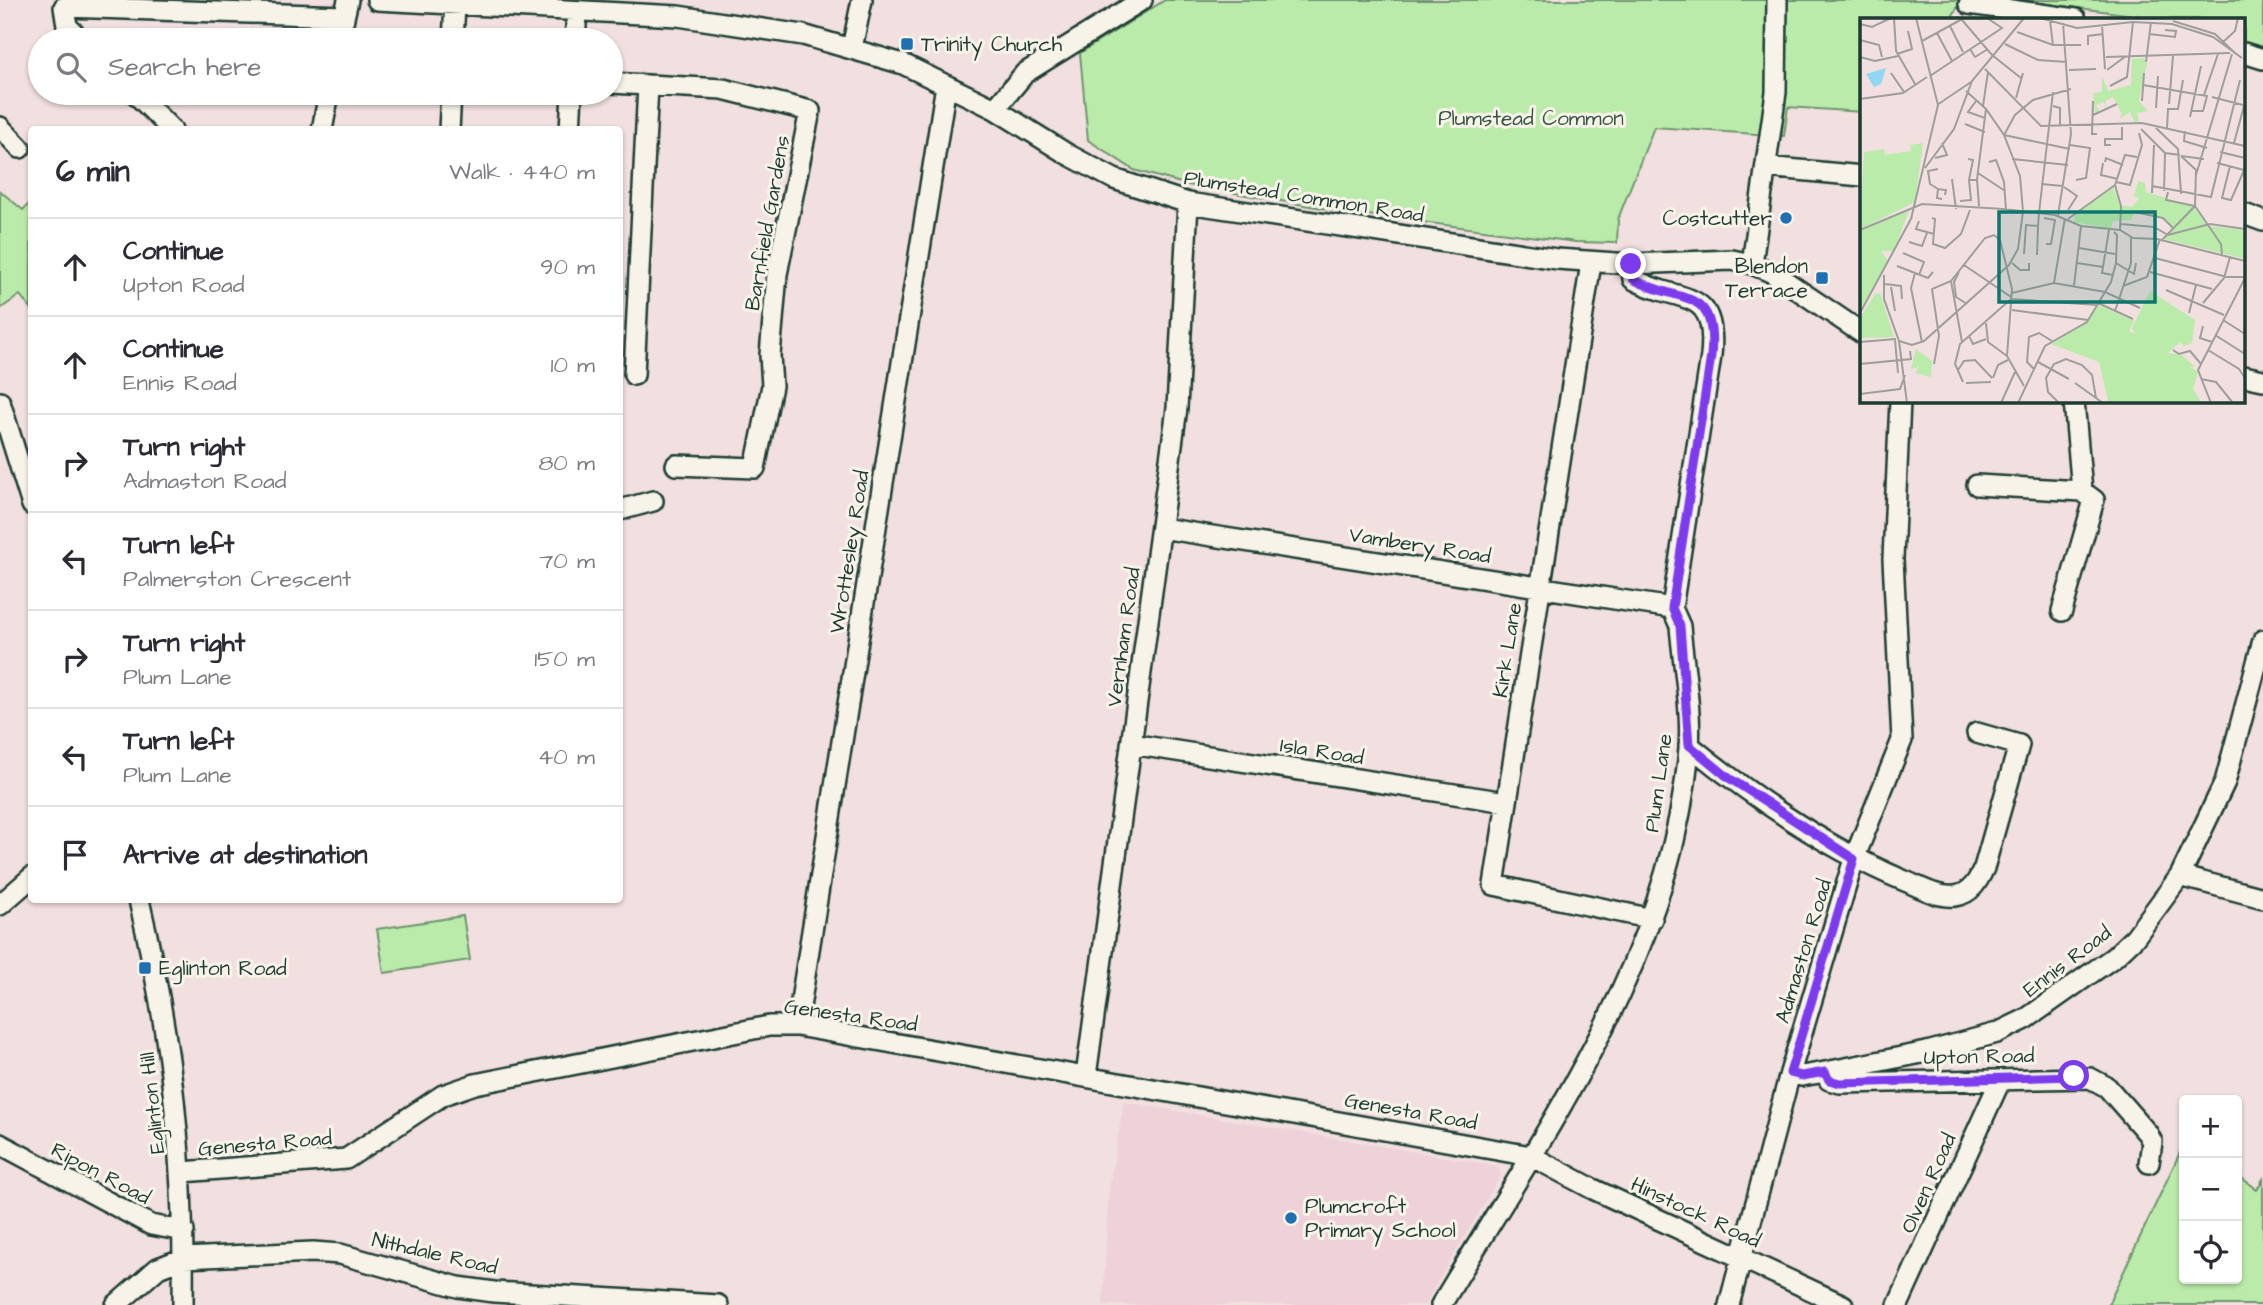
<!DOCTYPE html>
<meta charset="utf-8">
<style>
body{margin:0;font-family:"Architects Daughter",sans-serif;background:#f2f2f3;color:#2b2b33}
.controls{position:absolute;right:21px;bottom:21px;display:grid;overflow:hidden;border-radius:7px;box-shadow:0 2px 5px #0004}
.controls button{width:63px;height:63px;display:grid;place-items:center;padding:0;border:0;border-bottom:2px solid #e1e1e2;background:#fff;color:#2b2b33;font:35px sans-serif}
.stop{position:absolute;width:21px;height:21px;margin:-16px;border:5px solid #7c3aed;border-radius:50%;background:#fff}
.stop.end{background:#7c3aed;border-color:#fff;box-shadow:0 2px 7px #0008}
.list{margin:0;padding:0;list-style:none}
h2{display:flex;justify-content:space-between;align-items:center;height:91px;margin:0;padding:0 28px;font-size:30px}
h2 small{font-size:23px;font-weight:400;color:#7c7c81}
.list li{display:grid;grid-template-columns:46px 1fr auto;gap:21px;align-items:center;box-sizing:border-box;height:98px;padding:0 28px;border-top:2px solid #e1e1e2}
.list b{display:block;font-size:26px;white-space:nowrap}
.list p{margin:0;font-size:23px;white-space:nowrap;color:#7c7c81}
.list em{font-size:23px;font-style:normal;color:#7c7c81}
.icon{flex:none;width:38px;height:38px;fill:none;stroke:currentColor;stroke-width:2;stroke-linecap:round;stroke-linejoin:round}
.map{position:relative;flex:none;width:2263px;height:1305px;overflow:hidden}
.search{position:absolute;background:#fff;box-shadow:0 2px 5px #0004;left:28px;top:28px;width:595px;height:77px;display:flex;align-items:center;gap:18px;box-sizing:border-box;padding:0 24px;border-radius:38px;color:#7c7c81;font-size:26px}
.panel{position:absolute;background:#fff;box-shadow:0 2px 5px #0004;left:28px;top:126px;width:595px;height:777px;border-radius:7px}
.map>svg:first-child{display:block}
.built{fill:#eed1d9}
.green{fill:#bbebaa;stroke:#6d946f;stroke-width:2}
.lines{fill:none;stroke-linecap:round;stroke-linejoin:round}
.minor-casing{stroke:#1f3d34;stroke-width:24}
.minor{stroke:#f7f3e8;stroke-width:19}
.route{stroke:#7c3aed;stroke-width:9}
.poi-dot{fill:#1f6fb2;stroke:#f7f3e8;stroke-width:2.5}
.labels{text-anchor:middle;stroke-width:6;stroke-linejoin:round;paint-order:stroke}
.poi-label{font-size:21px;fill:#1f3d34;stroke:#f7f3e8;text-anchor:start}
.park-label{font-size:21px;fill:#365746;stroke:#f7f3e8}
.street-label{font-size:21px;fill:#1f3d34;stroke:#f7f3e8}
.inset-road{fill:none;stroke:#9e9e9b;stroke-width:2}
.view{fill:#0f766e;fill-opacity:0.15;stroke:#0f766e;stroke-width:3.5}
.inset-edge{fill:none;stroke:#1f3d34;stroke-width:3.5}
</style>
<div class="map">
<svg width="2263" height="1305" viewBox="0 0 2263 1305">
<rect width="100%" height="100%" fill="#f2dfdf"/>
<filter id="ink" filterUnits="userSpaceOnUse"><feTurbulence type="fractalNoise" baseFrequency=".0143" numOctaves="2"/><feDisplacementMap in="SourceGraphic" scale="14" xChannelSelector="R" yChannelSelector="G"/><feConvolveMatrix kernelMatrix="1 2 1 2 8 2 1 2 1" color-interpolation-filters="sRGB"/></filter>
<g filter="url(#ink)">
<path class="built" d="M 1124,1102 L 1497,1166 L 1501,1175 L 1424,1305 L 1103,1305 L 1109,1189 Z"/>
<path class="green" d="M 1165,0 L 1961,0 L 1951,19 L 1862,19 L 1862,112 L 1788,107 L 1784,136 L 1654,127 L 1618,219 L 1617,243 L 1576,242 L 1345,212 L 1188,185 L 1134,170 L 1088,140 L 1080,53 Z
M 2016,0 L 2263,0 L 2263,48 L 2244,42 L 2244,19 L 2165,19 Z
M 0,191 L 23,210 L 31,202 L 31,309 L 20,295 L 0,309 Z
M 463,916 L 470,960 L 384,973 L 377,929 Z
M 2184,1144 L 2184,1279 L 2237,1279 L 2237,1175 L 2257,1189 L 2263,1179 L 2263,1305 L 2108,1305 Z"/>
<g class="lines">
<g class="minor-casing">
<path id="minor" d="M 377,0 L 678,16 L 803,35 L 903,64 L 995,109 L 1067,154 L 1114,179 L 1188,203 L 1557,259 L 1631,264 L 1732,260 L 1752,264 L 1773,273 L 1862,333
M 1969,4 L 2076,19
M 81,40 L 67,26 L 64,7 L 344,16
M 339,40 L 348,0
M 453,40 L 455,6
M 575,40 L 577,11
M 852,48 L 862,0
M 2244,53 L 2263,59
M 611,83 L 648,85 L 634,375
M 648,85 L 723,89 L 810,111 L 777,274 L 770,355 L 772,386 L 755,468 L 676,465
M 135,93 L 172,130
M 995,109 L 1025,73 L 1142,0
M 0,127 L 20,148
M 322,130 L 329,93
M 449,130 L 451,93
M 570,130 L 572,93
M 1766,167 L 1862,176
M 2244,214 L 2263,221
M 1591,263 L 1494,885 L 1652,919
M 1752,264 L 1776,92 L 1777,0
M 2244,376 L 2263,380
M 0,402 L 32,505
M 1977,485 L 2082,491
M 620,510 L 653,501
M 1161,528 L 1672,608
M 2062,611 L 2094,500 L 2082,491 L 2074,401
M 1131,744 L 1506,802
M 1689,745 C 1755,799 1826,848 1905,881 C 1920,887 1938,898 1955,896 C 1971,894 1978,881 1984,868 L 2019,745 L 1977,733
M 2180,876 L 2263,898
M 139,900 C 172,1041 185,1160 183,1305
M 0,905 L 32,877
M 797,1026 L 946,85
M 1825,1072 L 1829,1080 L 1840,1083 L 2090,1078 L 2107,1087 L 2148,1134 L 2152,1142 L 2149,1163
M 1790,1073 L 1802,1076 L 1825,1072 L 1927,1052 L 1997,1033 L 2026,1019 L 2114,957 L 2135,937 L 2180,876 L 2225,782 L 2263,640
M 1086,1076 L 1177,408 L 1188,203
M 0,1144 L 151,1225 L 184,1231
M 183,1172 L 346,1159 L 443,1095 L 475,1084 L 769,1026 L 797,1026 L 1531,1156 L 1593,1189 L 1843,1305
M 116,1305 L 158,1268 L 184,1258 L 313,1252 L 340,1254 L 458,1287 L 494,1292 L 718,1305
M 1441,1305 C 1545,1130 1672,957 1689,748 C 1692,709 1683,665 1680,626 L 1672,608 L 1711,356 C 1718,284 1679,305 1633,279 L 1631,264
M 1729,1305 L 1790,1073 L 1854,859 L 1902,740 L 1893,559 L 1900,401
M 1898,1305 L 2000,1081"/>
</g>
<use href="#minor" class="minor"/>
</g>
</g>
<g class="lines" filter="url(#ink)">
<path class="route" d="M 1631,264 L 1633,279 C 1679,305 1718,284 1711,356 L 1672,608 L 1680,626 L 1689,745 L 1729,778 L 1854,859 L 1790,1073 L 1802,1076 L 1825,1072 L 1829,1080 L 1840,1083 L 2074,1076"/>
</g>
<g class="poi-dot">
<rect x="900" y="37" width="14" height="14" rx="3.5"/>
<circle cx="1786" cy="218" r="7"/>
<rect x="1815" y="271" width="14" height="14" rx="3.5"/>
<rect x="138" y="961" width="14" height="14" rx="3.5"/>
<circle cx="1291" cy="1218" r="7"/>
</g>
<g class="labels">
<g class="poi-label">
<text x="921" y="51">Trinity Church</text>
<text x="1772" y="225" text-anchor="end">Costcutter</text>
<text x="1808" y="273" text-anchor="end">Blendon<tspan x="1808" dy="24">Terrace</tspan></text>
<text x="159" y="975">Eglinton Road</text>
<text x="1305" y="1213">Plumcroft<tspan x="1305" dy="24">Primary School</tspan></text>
</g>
<g class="park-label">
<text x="1531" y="125">Plumstead Common</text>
</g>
<g class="street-label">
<text transform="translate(1304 196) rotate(9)" y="7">Plumstead Common Road</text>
<text transform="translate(767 223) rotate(-80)" y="7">Barnfield Gardens</text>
<text transform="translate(1420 545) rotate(9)" y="7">Vambery Road</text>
<text transform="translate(849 552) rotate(-81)" y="7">Wrottesley Road</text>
<text transform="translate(1123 637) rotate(-82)" y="7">Vernham Road</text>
<text transform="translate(1507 650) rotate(-81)" y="7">Kirk Lane</text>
<text transform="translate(1322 751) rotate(9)" y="7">Isla Road</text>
<text transform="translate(1658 783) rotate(-82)" y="7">Plum Lane</text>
<text transform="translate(1803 951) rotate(-73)" y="7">Admaston Road</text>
<text transform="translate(2067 961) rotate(-37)" y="7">Ennis Road</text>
<text transform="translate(851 1015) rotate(8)" y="7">Genesta Road</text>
<text transform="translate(1979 1056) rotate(-1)" y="7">Upton Road</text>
<text transform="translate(152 1103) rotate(-96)" y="7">Eglinton Hill</text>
<text transform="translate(1411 1111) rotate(10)" y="7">Genesta Road</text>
<text transform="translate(265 1143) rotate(-5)" y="7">Genesta Road</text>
<text transform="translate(101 1173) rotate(28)" y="7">Ripon Road</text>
<text transform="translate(1928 1183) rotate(-66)" y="7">Olven Road</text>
<text transform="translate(1696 1212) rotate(25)" y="7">Hinstock Road</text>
<text transform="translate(435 1253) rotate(13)" y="7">Nithdale Road</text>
</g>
</g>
<g transform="translate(1860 18)">
<rect width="385" height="385" fill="#f2dfdf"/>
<path d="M 272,41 L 284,40 L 287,45 L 279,83 L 288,93 L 277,95 L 279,103 L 275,105 L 270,94 L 259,101 L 262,96 L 253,79 L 245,83 L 246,89 L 243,84 L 236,87 L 239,93 L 235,96 L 233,75 L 242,74 L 242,58 L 248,73 L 271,67 ZM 63,125 L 55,184 L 0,211 L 4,134 L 24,131 L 25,137 L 51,133 L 50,127 ZM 278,163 L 285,165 L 286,174 L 333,188 L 348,208 L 385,212 L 385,241 L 304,221 L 314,211 L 304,200 L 275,194 L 271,202 L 253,203 L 251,211 L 214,204 L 214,198 L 253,169 L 260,187 L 272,189 L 279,180 L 274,178 ZM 49,192 L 34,233 L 21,233 L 29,244 L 0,292 L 0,213 ZM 290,273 L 335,302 L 332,325 L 324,328 L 320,324 L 308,335 L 322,337 L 335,349 L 330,349 L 338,354 L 333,371 L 342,385 L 245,385 L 248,382 L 239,344 L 191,326 L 222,308 L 238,287 L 274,303 L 269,313 L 275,316 L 272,310 ZM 20,275 L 34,319 L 0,320 L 0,300 L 15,276 ZM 56,331 L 72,343 L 71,359 L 55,355 L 59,349 L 51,351 Z" fill="#bbebaa"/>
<path d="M 26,50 L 21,66 L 14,69 L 6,56 Z" fill="#91d7f3"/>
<path class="inset-road" d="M 34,0 L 36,33 L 55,66M 180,0 L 217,10 L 273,4 L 312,6 L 353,19 L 382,40M 102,2 L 132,37 L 161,60M 190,3 L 193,27M 313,3 L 355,16 L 376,36M 0,6 L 12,9 L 31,0M 242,7 L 245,51M 90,8 L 103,34M 157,14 L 193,27 L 221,27M 77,15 L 92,43M 289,16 L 315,19 L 316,13 L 305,12M 0,22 L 19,27 L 22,39M 62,23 L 104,0M 363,24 L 375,13 L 378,0M 145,26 L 178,42 L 207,44M 228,27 L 228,18 L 243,16M 110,31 L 115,39 L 128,31M 37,36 L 52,31 L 48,13M 0,39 L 15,43 L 38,38M 246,39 L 370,35M 286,44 L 291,4M 125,51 L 181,108 L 282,105M 209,52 L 236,51M 247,52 L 266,38M 31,55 L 44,74M 70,58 L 142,10 L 127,0M 283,67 L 347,78 L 343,93 L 331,93M 250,68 L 267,59 L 273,4M 344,77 L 358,36M 352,79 L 383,87M 156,80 L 163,55M 0,81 L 43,75 L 67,59M 116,83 L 108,94 L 125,100M 233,83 L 232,116 L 237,116M 282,83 L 284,55M 309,86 L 313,38M 77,87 L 111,64M 123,88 L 128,54M 193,88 L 200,90 L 200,108M 296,90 L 298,58M 233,97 L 257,86M 330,99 L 341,48M 282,105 L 385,128M 105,106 L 125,114M 296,110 L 318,131 L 321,176M 281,111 L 305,135 L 320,137M 307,111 L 308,91 L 318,91 L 323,62M 325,113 L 324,123 L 347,130M 144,117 L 155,97 L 173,82 L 211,71M 144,117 L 210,131M 0,121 L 0,148M 374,125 L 384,88M 210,127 L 230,130 L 226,160 L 216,162M 251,127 L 245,127 L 245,121 L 262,121 L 262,109M 360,134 L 385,140M 321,138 L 344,141M 75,140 L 87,137 L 82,125M 108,141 L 113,142 L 109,162 L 117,162M 152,141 L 208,147M 129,144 L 136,142 L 144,164 L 146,192M 245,144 L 246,140 L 263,147M 243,145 L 241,157 L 258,161M 357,145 L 384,152M 370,148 L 362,180 L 371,182 L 385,150M 65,150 L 94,111 L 112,63 L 164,0M 78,151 L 68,153 L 70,166 L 78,171M 118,155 L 145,173M 336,157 L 372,36M 92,161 L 96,191M 256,164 L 270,167 L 282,127 L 279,115M 181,166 L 203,168M 255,167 L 261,188 L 260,212M 292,168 L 351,179 L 380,62M 204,169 L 217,178 L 208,192M 304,173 L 305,135M 308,174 L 306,182 L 335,188M 292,175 L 294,127M 82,181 L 77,180 L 78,171 L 86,172 L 85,177M 100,183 L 111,182 L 109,162M 119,188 L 117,161 L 126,91M 335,188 L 361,226 L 362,237M 275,194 L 303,200 L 313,210M 179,195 L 193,74M 198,197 L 211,116 L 203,5M 72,200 L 75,201 L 73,226 L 85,230 L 101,216 L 110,192M 184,200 L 195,202 L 191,226 L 186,226M 51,201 L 78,87 L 56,0M 208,201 L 255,167 L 265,137 L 277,139M 59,203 L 56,211 L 74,216M 261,206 L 294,209 L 308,217 L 350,206 L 385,211M 0,212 L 62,186 L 143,191 L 195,197 L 221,208 L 260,212 L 273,220 L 297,221 L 385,243M 249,212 L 242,255 L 253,257M 302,222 L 335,188 L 336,152 L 321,138M 49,224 L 62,228 L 67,215M 219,230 L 255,236M 43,235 L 64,244 L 59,257M 164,236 L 166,207 L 178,208 L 179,195M 177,237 L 178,208M 295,240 L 367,259 L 385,259M 152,245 L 160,252 L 169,252 L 169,245M 217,245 L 243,249M 256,245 L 274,256 L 276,245M 104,247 L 151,279M 37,248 L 68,260 L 73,254M 99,254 L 94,264 L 96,279 L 107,286M 290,254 L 352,271M 55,255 L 51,270 L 62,324M 24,257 L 24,281 L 39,323 L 47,385M 91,263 L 102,324M 194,265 L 205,200M 25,266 L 41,268 L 42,281M 214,268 L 221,208M 263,268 L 287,259 L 300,221M 31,269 L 35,293M 306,272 L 364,297M 152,275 L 194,265 L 245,274 L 280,290M 152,281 L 237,287M 238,285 L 273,301M 343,285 L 364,260 L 370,239M 152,292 L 228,302M 255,293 L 271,245 L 271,219M 0,295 L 52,199M 329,295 L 336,267M 363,302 L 385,316M 126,305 L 128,324 L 147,338M 343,308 L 340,320 L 352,324M 355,317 L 385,336M 109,318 L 113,326 L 126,321M 35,322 L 38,355M 39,323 L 52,327 L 64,323 L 149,247 L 158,231 L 163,194 L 160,158 L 144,117 L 126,91 L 106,73M 0,324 L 36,321M 313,332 L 319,336 L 330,333 L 341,346M 348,332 L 379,351 L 385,360M 178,344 L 209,361M 0,346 L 51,341 L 50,333M 74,346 L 79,318 L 72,271 L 91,263 L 125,220 L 134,217 L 140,222 L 152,271 L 147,338 L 164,368M 174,351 L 167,344 L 169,319 L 179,315 L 192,323M 98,352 L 104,343 L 115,342 L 132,360M 133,360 L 138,347 L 148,342M 341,361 L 356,364 L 373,385M 103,364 L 95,346 L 100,326 L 151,281M 106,365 L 131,364M 215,365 L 243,385M 0,376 L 40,371 L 45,357M 141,385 L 155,354M 158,385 L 185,328 L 227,304 L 251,264 L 256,245 L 257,217 L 254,214M 199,385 L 188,374 L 186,360 L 194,346 L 206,341 L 222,347 L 232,357 L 236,380M 351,385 L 338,352 L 385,260"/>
<path class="view" d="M 139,194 L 295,194 L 295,284 L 139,284 Z"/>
<rect width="385" height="385" class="inset-edge"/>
</g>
</svg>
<div class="controls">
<button>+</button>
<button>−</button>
<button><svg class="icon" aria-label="locate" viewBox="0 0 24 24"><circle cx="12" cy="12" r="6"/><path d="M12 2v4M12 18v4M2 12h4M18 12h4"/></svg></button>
</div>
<div class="stop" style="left:2074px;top:1076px"></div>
<div class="stop end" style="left:1631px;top:264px"></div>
<div class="search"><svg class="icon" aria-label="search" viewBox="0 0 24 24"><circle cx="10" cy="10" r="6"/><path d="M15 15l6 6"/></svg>Search here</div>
<section class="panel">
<h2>6 min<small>Walk · 440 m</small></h2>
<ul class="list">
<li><svg class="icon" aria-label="ahead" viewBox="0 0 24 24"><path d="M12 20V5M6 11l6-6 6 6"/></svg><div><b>Continue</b><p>Upton Road</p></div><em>90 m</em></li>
<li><svg class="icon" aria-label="ahead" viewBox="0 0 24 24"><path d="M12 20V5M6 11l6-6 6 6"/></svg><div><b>Continue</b><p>Ennis Road</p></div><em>10 m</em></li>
<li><svg class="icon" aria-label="right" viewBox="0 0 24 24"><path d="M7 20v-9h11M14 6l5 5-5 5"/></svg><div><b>Turn right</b><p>Admaston Road</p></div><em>80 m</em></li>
<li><svg class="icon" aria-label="left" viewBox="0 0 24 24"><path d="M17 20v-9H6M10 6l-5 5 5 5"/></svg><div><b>Turn left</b><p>Palmerston Crescent</p></div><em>70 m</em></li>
<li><svg class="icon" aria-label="right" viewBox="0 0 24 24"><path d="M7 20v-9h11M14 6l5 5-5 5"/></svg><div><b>Turn right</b><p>Plum Lane</p></div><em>150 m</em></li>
<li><svg class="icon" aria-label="left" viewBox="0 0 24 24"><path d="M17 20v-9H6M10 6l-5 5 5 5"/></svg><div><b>Turn left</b><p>Plum Lane</p></div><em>40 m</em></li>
<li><svg class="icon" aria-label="arrive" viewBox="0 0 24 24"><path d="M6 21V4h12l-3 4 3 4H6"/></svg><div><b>Arrive at destination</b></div></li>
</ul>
</section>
</div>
